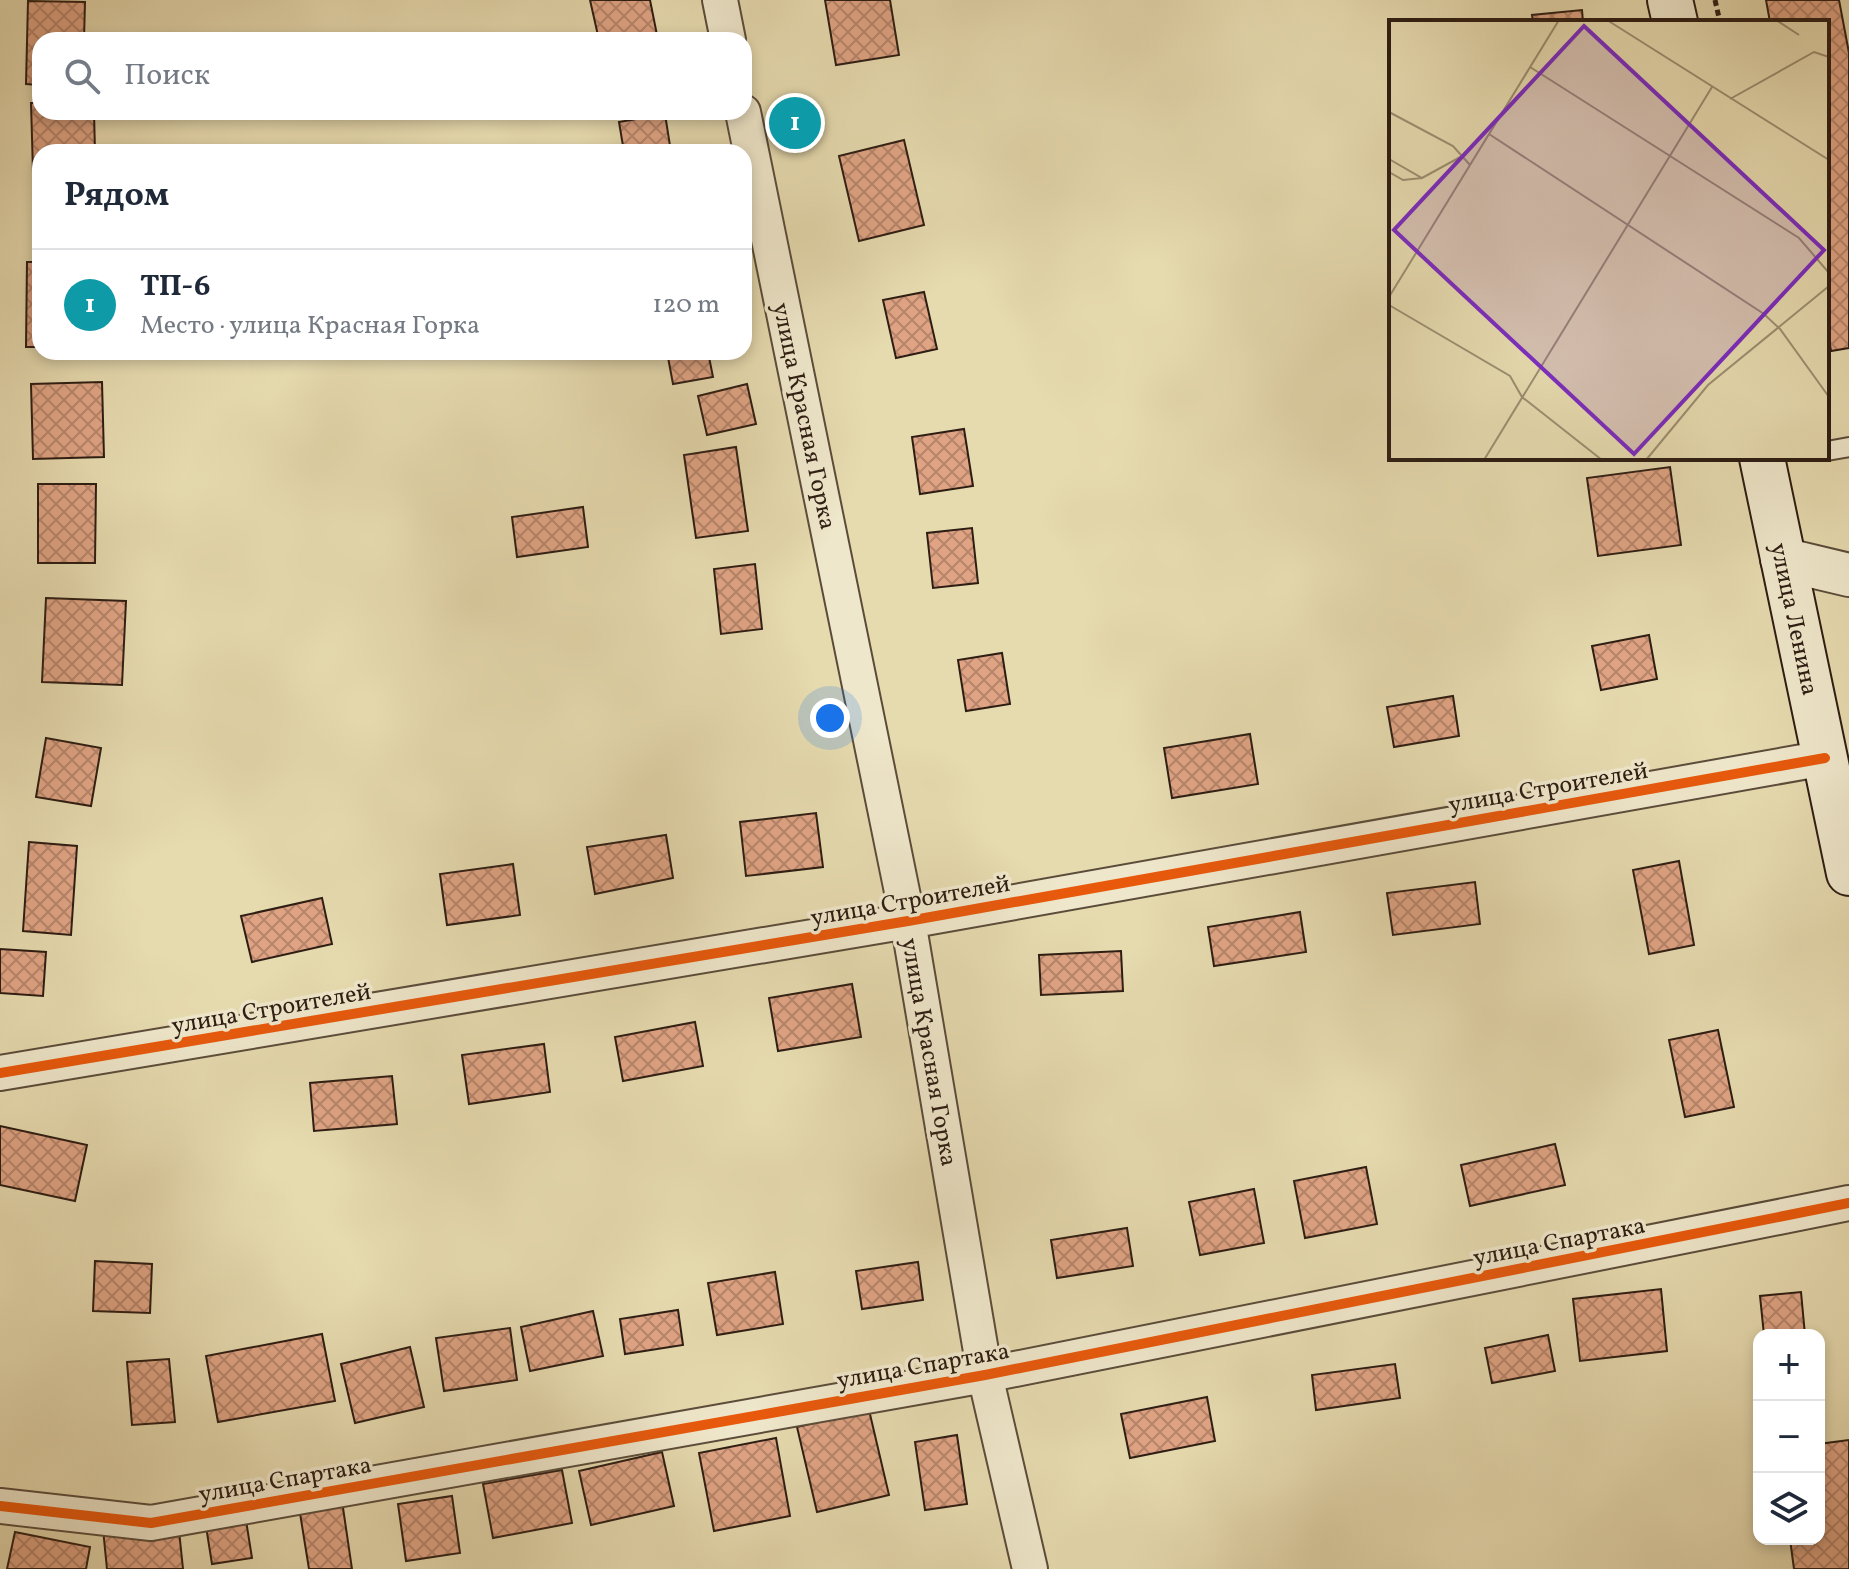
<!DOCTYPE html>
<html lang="ru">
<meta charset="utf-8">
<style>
body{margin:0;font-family:Vollkorn,serif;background:#f2f2f3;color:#1f2937}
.controls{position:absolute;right:24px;bottom:24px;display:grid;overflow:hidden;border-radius:16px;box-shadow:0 4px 12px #0003}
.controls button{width:72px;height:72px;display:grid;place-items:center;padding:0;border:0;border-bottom:2px solid #e0e1e3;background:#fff;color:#1f2937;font:40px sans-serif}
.you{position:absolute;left:830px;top:718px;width:28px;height:28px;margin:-20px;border:6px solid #fff;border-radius:50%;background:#1a73e8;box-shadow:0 0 0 12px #1a73e833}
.badge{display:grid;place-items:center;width:52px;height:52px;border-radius:50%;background:#8f2418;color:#fff;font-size:26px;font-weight:700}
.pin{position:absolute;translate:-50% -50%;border:4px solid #fff;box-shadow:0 2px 8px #0006}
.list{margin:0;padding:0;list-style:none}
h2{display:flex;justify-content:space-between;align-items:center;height:104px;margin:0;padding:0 32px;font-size:34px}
h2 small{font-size:26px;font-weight:400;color:#747a83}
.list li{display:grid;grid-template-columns:52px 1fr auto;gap:24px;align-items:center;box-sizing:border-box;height:112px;padding:0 32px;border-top:2px solid #e0e1e3}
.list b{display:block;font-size:30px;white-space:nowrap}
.list p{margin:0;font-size:26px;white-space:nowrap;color:#747a83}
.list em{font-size:26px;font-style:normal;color:#747a83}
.icon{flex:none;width:44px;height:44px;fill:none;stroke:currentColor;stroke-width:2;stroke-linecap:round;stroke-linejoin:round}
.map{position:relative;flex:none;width:1849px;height:1569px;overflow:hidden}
.search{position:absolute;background:#fff;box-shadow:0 4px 12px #0003;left:32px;top:32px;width:720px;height:88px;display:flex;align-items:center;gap:20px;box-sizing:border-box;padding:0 28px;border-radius:24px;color:#747a83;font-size:30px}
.panel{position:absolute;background:#fff;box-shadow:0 4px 12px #0003;left:32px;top:144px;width:720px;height:216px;border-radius:24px}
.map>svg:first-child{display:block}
.building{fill:url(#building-cross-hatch);stroke:#2d1d13;stroke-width:2}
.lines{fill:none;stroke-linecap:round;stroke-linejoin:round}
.service-casing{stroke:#5b4c3a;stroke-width:22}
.minor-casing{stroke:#5b4c3a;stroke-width:38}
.tertiary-casing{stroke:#5b4c3a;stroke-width:46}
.secondary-casing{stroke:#2d1d13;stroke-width:48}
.path{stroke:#2d1d13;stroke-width:5;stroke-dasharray:6 4;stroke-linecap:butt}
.service{stroke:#efe7cb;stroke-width:18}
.minor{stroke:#efe7cb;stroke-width:34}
.tertiary{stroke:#efe7cb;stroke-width:42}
.secondary{stroke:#efe7cb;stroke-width:44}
.cycleway-casing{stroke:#efe7cb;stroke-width:15}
.cycleway{stroke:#e8590c;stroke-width:10}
.labels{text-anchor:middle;stroke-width:7;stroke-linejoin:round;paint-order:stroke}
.street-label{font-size:24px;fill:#2d1d13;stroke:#efe7cb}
.inset-road{fill:none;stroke:#9c8e71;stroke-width:2}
.view{fill:#7b2cbf;fill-opacity:0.15;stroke:#7b2cbf;stroke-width:4}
.inset-edge{fill:none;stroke:#2d1d13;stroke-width:4}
</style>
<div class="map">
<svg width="1849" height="1569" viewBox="0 0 1849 1569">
<defs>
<pattern id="building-cross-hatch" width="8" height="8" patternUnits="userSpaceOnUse" patternTransform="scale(2)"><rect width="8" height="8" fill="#e0a484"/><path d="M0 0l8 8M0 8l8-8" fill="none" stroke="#b6856b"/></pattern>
</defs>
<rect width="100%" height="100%" fill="#e6daaf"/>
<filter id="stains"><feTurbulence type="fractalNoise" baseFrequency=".0025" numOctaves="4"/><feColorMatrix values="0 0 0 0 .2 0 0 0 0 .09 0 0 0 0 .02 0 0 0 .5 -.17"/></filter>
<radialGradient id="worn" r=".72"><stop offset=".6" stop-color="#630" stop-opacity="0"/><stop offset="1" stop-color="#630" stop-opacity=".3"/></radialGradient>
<path class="building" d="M 590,0 L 650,0 L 658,40 L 599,40 Z
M 825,0 L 890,0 L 899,55 L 836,65 Z
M 1766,0 L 1839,0 L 1849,53 L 1849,348 L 1831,351 L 1827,329 L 1827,22 L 1770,22 Z
M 28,1 L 85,2 L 84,40 L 40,40 L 40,85 L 26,84 Z
M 1582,10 L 1583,22 L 1533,22 L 1532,15 Z
M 31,103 L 40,103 L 40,112 L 94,112 L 95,152 L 40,152 L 40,207 L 34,207 Z
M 665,114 L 671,152 L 624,152 L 619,122 Z
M 807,114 L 807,131 L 783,131 L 783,115 Z
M 904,140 L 924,225 L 859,241 L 839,156 Z
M 27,262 L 40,262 L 40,347 L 26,347 Z
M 924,292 L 937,349 L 896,358 L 883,300 Z
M 667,352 L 708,352 L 713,377 L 673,384 Z
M 102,382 L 104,457 L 33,459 L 31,384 Z
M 747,384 L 756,424 L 707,435 L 698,396 Z
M 964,429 L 973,486 L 920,494 L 912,437 Z
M 736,447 L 748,531 L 696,538 L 684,455 Z
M 1670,467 L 1681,545 L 1598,556 L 1587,478 Z
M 38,484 L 96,484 L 95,563 L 38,563 Z
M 583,507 L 588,547 L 517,557 L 512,517 Z
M 972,528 L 978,583 L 933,588 L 927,533 Z
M 755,564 L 762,629 L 721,634 L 714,569 Z
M 46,598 L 126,601 L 122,685 L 42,682 Z
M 1649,635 L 1657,679 L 1601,690 L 1592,646 Z
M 1002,653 L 1010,704 L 966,711 L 958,660 Z
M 1453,696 L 1459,736 L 1394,747 L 1387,707 Z
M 1250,734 L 1258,784 L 1172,798 L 1164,748 Z
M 46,738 L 101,748 L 91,806 L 36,797 Z
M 816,813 L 823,867 L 746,876 L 740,822 Z
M 666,835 L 673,878 L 595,894 L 587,847 Z
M 29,842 L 77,846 L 71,935 L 23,931 Z
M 1679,861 L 1694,945 L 1649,954 L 1633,870 Z
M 513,864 L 520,915 L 447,925 L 440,874 Z
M 1475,882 L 1480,924 L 1393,935 L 1387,893 Z
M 322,898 L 332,944 L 252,962 L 241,916 Z
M 1300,912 L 1306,952 L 1214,966 L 1208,927 Z
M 0,949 L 46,952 L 43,996 L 0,993 Z
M 1121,951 L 1123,991 L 1041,995 L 1039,955 Z
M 852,984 L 861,1037 L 778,1051 L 769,998 Z
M 695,1022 L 703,1066 L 623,1081 L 615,1037 Z
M 1718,1030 L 1734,1107 L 1685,1117 L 1669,1040 Z
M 544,1044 L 550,1092 L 469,1104 L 462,1055 Z
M 392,1076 L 397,1124 L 314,1131 L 310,1083 Z
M 0,1126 L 87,1145 L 75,1201 L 0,1185 Z
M 1555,1144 L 1565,1185 L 1470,1206 L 1461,1165 Z
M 1366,1167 L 1377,1224 L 1305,1238 L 1294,1181 Z
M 1254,1189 L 1264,1243 L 1200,1255 L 1189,1202 Z
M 1127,1228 L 1133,1266 L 1057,1278 L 1051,1240 Z
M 95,1261 L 152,1264 L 150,1313 L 93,1311 Z
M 918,1262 L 923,1300 L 862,1309 L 856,1271 Z
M 775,1272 L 783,1324 L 717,1335 L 708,1283 Z
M 1661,1289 L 1667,1351 L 1580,1361 L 1573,1299 Z
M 1801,1292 L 1805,1335 L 1764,1335 L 1760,1296 Z
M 678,1310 L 683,1345 L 625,1354 L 620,1319 Z
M 593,1311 L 603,1356 L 530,1371 L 521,1327 Z
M 510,1328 L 517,1380 L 444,1391 L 436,1338 Z
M 322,1334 L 335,1401 L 218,1422 L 206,1356 Z
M 1548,1335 L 1555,1371 L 1492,1383 L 1485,1348 Z
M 410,1347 L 424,1407 L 355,1423 L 341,1364 Z
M 169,1359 L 175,1422 L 132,1425 L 127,1362 Z
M 1395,1364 L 1400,1398 L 1316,1410 L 1312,1375 Z
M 1207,1397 L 1215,1441 L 1130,1458 L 1121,1414 Z
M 869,1410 L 889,1495 L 817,1512 L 797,1427 Z
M 957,1435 L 967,1504 L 925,1510 L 915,1442 Z
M 776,1438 L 790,1516 L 714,1531 L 699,1453 Z
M 1849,1440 L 1849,1569 L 1794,1569 L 1790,1539 L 1819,1539 L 1819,1444 Z
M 662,1452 L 674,1506 L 591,1525 L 579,1471 Z
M 562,1470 L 572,1523 L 493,1538 L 483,1484 Z
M 452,1496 L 460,1553 L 406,1561 L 398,1504 Z
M 342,1501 L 352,1569 L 309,1569 L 299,1507 Z
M 245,1514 L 252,1558 L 212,1564 L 205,1520 Z
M 178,1521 L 183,1569 L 107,1569 L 103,1529 Z
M 15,1532 L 90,1547 L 86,1569 L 7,1569 Z"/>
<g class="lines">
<g class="service-casing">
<path id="service" d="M 1827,451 L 1849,447"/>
</g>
<g class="minor-casing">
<path id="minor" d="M 720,0 L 728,40
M 743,112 L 908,921 L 985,1375 L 1030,1569
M 0,1073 L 908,921 L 1825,758
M 0,1506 L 151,1523 L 985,1375 L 1849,1203"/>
</g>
<g class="tertiary-casing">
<path id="tertiary" d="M 1782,559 L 1849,575"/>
</g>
<g class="secondary-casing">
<path id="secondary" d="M 1670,0 L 1675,22
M 1762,458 L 1849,873"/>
</g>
<path class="path" d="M 1715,0 L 1720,22"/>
<use href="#service" class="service"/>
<use href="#minor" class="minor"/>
<use href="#tertiary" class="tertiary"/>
<use href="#secondary" class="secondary"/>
<g class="cycleway-casing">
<path id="cycleway" d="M 0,1073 L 908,921 L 1825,758
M 0,1506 L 151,1523 L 985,1375 L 1849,1203"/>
</g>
<use href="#cycleway" class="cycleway"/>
</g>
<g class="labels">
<g class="street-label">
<text transform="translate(805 416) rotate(78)" y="8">улица Красная Горка</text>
<text transform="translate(1795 619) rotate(78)" y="8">улица Ленина</text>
<text transform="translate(1548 787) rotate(-10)" y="8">улица Строителей</text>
<text transform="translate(910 900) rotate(-10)" y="8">улица Строителей</text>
<text transform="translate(271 1008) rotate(-10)" y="8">улица Строителей</text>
<text transform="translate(930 1052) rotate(80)" y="8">улица Красная Горка</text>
<text transform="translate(1559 1241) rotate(-11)" y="8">улица Спартака</text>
<text transform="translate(923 1365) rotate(-10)" y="8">улица Спартака</text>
<text transform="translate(285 1479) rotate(-10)" y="8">улица Спартака</text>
</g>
</g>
<g transform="translate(1389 20)">
<rect width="440" height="440" fill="#e6daaf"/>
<path class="inset-road" d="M 218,0 L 440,140M 387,0 L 410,15M 141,47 L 410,218 L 440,253M 341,79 L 425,32 L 440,37M 0,92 L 64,126 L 81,145M 100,114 L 375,294 L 391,309 L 440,377M 0,139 L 33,158 L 75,135M 0,152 L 14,160 L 33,158M 0,277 L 170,0M 0,285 L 121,356 L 133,377 L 213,440M 95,440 L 323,67M 257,440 L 319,365 L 440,266"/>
<path class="view" d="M 195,6 L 435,230 L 245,434 L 5,210 Z"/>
<rect width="440" height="440" class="inset-edge"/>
</g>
<rect width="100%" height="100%" filter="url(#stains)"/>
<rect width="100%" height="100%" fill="url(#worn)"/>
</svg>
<div class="controls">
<button>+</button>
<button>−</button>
<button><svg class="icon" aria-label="layers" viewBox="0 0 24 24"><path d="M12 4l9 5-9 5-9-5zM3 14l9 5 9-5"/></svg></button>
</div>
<div class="you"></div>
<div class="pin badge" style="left:795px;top:123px;background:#0f9aa8">1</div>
<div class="search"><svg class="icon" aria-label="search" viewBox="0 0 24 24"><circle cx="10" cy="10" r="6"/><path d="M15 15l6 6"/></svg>Поиск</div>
<section class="panel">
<h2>Рядом<small></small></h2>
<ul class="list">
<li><span class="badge" style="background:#0f9aa8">1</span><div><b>ТП-6</b><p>Место · улица Красная Горка</p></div><em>120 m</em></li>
</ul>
</section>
</div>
